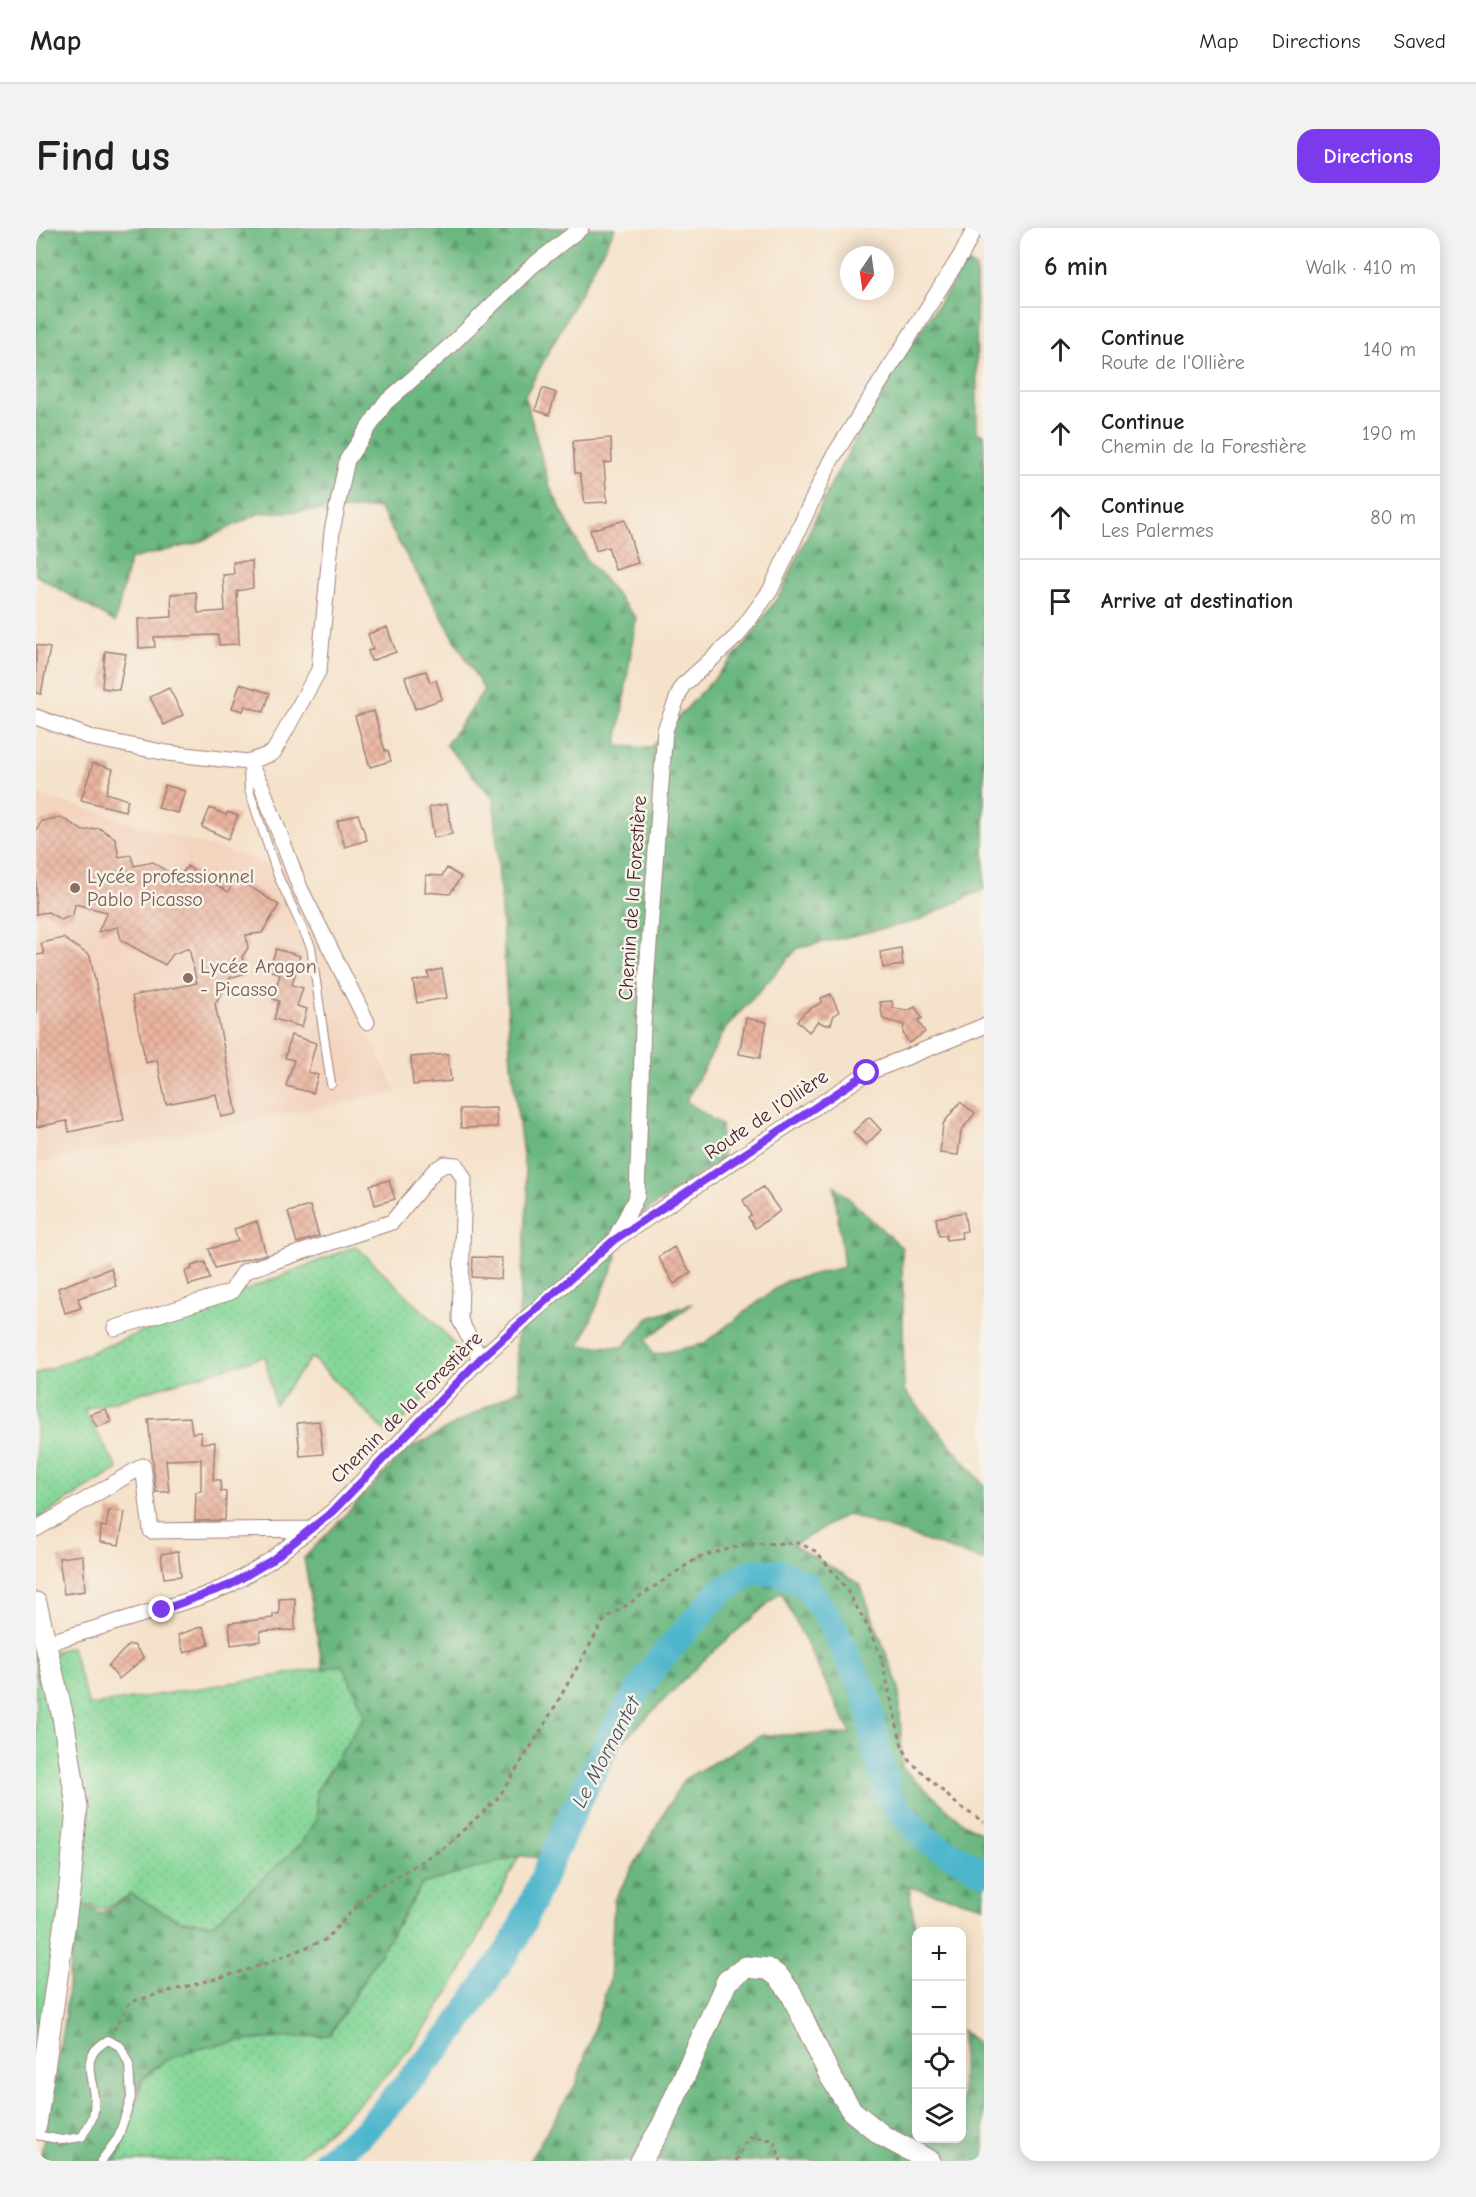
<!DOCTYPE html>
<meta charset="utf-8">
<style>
body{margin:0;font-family:"Comic Neue",sans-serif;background:#f2f2f2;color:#222}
.controls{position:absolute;right:18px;bottom:18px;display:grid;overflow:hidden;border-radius:12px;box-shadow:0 3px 15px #0003}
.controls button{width:54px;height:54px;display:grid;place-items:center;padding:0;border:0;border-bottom:2px solid #e0e0e0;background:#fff;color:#222;font:30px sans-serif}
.compass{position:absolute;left:804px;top:18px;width:54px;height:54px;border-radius:50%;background:#fff;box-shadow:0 3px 15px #0003;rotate:193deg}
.stop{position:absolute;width:18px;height:18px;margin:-14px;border:4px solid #7c3aed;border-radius:50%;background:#fff}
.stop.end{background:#7c3aed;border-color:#fff;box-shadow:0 2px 6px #0008}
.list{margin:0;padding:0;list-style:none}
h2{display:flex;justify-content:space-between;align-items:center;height:78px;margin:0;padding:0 24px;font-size:26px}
h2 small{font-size:20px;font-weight:400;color:#767676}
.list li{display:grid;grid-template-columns:39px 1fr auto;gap:18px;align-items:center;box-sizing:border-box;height:84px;padding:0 24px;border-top:2px solid #e0e0e0}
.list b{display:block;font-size:22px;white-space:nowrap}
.list p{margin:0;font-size:20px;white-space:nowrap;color:#767676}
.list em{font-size:20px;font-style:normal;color:#767676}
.icon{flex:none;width:33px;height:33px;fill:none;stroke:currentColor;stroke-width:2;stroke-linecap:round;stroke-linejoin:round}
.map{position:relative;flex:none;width:948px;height:1933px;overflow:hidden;border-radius:18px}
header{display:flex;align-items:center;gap:36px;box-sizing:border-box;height:84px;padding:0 30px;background:#fff;border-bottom:2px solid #e0e0e0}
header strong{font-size:28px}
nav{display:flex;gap:33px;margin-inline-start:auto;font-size:21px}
.intro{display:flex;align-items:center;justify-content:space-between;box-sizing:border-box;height:144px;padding:0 36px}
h1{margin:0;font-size:42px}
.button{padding:15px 27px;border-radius:18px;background:#7c3aed;color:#fff;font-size:21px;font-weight:700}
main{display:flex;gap:36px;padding:0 36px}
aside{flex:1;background:#fff;border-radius:18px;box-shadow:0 3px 15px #0003}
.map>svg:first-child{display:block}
.built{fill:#f3d4bf}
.grass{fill:url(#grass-dots);stroke:#667a61;stroke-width:1.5}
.forest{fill:url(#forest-firs);stroke:#5a6b56;stroke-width:1.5}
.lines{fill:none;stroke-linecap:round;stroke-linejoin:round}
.river{stroke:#4eb5cc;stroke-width:27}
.building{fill:url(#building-cross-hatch)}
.lane-casing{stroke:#a0807a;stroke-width:10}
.street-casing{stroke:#a0807a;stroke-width:17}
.secondary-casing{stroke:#a0807a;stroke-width:23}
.path{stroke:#a0807a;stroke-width:3;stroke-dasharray:4.5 4.5;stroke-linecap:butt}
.lane{stroke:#fff;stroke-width:8}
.street{stroke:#fff;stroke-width:15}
.secondary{stroke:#fff;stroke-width:21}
.route{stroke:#7c3aed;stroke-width:8}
.education-dot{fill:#8d6e63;stroke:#f7f3e8;stroke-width:2}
.labels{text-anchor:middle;stroke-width:5;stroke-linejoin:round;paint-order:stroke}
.education-label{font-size:20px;fill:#785e54;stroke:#f7f3e8;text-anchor:start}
.street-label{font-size:20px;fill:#4a1f2b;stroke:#f7f3e8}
.water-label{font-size:21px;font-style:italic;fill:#4b5463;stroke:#f7f3e8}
</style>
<header>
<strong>Map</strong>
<nav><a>Map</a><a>Directions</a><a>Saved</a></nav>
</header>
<div class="intro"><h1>Find us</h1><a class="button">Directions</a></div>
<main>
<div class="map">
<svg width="948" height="1933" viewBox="0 0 948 1933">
<defs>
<pattern id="grass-dots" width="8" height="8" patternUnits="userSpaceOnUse" patternTransform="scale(1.5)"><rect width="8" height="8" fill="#83d697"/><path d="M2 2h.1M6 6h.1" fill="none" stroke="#73b782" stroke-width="1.8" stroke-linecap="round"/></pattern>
<pattern id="forest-firs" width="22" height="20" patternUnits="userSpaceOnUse" patternTransform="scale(1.5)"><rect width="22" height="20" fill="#6ab780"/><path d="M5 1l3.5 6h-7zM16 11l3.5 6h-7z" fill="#599469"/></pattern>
<pattern id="building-cross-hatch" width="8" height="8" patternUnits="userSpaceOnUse" patternTransform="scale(1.5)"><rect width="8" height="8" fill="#eab5a0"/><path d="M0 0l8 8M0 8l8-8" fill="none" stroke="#ca9b8a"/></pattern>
</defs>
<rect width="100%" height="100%" fill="#f7f3e8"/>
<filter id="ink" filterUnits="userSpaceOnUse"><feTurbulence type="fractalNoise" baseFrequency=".0167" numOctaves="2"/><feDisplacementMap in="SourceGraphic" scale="12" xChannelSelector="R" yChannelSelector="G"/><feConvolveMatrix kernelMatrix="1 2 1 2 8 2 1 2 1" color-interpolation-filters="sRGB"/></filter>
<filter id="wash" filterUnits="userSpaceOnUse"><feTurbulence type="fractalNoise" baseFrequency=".008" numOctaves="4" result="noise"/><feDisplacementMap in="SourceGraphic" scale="24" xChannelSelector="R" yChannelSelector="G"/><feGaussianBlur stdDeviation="1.35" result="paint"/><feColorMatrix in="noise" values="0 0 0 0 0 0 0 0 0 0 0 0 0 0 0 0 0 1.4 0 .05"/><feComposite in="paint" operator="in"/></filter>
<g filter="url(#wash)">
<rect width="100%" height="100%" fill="#f5e2ca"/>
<path class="built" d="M 0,566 L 229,635 L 248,636 L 361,864 L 0,935 Z"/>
<path class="grass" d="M 320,1018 L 400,1096 L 428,1128 L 353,1207 L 275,1129 L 239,1177 L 229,1128 L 48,1182 L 82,1241 L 0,1292 L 0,1146 Z
M 0,1410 L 4,1427 L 35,1419 L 53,1478 L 307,1437 L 329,1487 L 280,1564 L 281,1590 L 265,1617 L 177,1696 L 144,1693 L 95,1666 L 67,1682 L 40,1674 L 0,1848 Z
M 483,1628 C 451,1693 421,1761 375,1819 C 341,1862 299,1897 257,1933 L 80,1933 L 92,1906 L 107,1851 L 137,1826 L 202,1813 L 294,1807 L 386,1656 Z"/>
<path class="forest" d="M 0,0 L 579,0 L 489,168 L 513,257 L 550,331 L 600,390 L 581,518 L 614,520 L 709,417 L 746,363 L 794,258 L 849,157 L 931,33 L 940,40 L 941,205 L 948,206 L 948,661 L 881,693 L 762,720 L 690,800 L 650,873 L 685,897 L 686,931 L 606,986 L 574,1004 L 581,1029 L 544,1118 L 587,1119 L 613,1090 L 656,1076 L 610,1112 L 617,1127 L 667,1116 L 750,1053 L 808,1039 L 798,957 L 866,1020 L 868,1162 L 948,1257 L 948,1333 L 811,1286 L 757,1317 L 824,1356 L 863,1460 L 866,1540 L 927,1595 L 948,1606 L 948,1678 L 873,1659 L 880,1706 L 880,1910 L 926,1910 L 926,1802 L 948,1821 L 948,1933 L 493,1933 L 540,1856 L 574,1751 L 578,1672 L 648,1551 L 726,1507 L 815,1506 L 745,1364 L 668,1432 L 581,1519 L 541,1599 L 528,1631 L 483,1628 L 386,1656 L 294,1807 C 246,1810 137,1810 107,1851 C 95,1868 92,1912 79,1933 L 4,1933 L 29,1788 L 40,1674 L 66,1686 L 95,1666 L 144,1693 L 177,1696 L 264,1617 L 281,1590 L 280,1564 L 329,1487 L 307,1437 L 287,1441 L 268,1330 L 370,1223 L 483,1161 L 480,1121 L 492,966 L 475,835 L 458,571 L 410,517 L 448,462 L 343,280 L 224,285 L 161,315 L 94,331 L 79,394 L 0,347 Z"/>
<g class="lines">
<path class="river" d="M 290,1933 L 329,1903 L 414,1807 L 479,1712 L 534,1590 L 580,1497 L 619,1437 L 686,1362 L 715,1344 L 744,1344 L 770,1357 L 793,1391 L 831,1470 L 842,1530 L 853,1569 L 871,1592 L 893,1614 L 948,1644"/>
</g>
<g id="blocks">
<path class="building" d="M 507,160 L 520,165 L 513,187 L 499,182 Z
M 575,210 L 576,234 L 568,235 L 571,274 L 549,275 L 544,245 L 539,245 L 537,213 Z
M 589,292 L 602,335 L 579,342 L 572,319 L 560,323 L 554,302 Z
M 216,333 L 217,360 L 201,363 L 203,416 L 183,417 L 182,407 L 118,409 L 119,419 L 103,420 L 102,391 L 136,389 L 135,366 L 160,364 L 162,385 L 189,383 L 187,347 L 198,346 L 197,334 Z
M 351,399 L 360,424 L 335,433 L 332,423 L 337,421 L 332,406 Z
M 0,417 L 14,420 L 5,466 L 0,465 Z
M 69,423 L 90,426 L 83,462 L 66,460 Z
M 390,443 L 394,454 L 400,452 L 406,471 L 379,481 L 369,449 Z
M 204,456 L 234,465 L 228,484 L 209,478 L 207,483 L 196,480 Z
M 133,460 L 147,487 L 128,497 L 114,469 Z
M 338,483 L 349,523 L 352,523 L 355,533 L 334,539 L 319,488 Z
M 57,535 L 77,541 L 70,565 L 92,572 L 89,583 L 45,572 Z
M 129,557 L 149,563 L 142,585 L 122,580 Z
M 411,576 L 416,606 L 398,610 L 393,579 Z
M 174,580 L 190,587 L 192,584 L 202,588 L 192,611 L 166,599 Z
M 322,586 L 331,612 L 309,619 L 301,593 Z
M 25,589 L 47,603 L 63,600 L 79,610 L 83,629 L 95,627 L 98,638 L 117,634 L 142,651 L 151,638 L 192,664 L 200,650 L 243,677 L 226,705 L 210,707 L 212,720 L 206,729 L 210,745 L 194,750 L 179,776 L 201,886 L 185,889 L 180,866 L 130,876 L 121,832 L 110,835 L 96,768 L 161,755 L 153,720 L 137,726 L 129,737 L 85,712 L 82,699 L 62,704 L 71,684 L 39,676 L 37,687 L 25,692 L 12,684 L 0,686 L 0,602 L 6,593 Z
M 411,640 L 425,649 L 414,666 L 389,664 L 390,647 L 406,648 Z
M 27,710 L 54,728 L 88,892 L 33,904 L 31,893 L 0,899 L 0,727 L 8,726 L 5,715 Z
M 865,720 L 867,737 L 847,740 L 844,724 Z
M 240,721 L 264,728 L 256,757 L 267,760 L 261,778 L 271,781 L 266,799 L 238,791 L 243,773 L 237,771 L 244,746 L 233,742 Z
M 406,741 L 411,770 L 381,775 L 377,753 L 393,750 L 392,744 Z
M 795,766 L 803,784 L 798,787 L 795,796 L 789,797 L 782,793 L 773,804 L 761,793 L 769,784 L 786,774 L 785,770 Z
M 856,773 L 857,780 L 871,783 L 879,779 L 886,790 L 882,793 L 889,804 L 873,815 L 867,805 L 868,797 L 847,791 L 844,774 Z
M 710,790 L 731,794 L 724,830 L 703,826 Z
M 255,807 L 280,815 L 272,844 L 282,847 L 277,865 L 250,858 L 258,832 L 249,830 Z
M 412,826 L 415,853 L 377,857 L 375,829 Z
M 924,874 L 939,885 L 925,903 L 922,927 L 904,925 L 907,896 Z
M 460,880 L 461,899 L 425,900 L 424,881 Z
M 833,889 L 845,902 L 830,917 L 817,904 Z
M 353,952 L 359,971 L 339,977 L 334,957 Z
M 727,959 L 744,983 L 719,1000 L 712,989 L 715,987 L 707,972 Z
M 274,978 L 283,1008 L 261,1015 L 252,984 Z
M 928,984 L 931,1003 L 925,1004 L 926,1010 L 910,1012 L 910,1007 L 903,1008 L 900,990 Z
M 221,993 L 230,1026 L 179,1040 L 173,1021 L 202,1013 L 198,1001 Z
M 638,1019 L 655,1045 L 638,1056 L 622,1029 Z
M 437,1029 L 466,1030 L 465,1051 L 436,1049 Z
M 169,1034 L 174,1051 L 153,1057 L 149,1043 L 156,1041 L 155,1038 Z
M 75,1040 L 80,1058 L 42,1070 L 45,1080 L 29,1085 L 22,1060 Z
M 70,1181 L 75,1194 L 61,1199 L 54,1186 Z
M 154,1189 L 156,1205 L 165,1204 L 165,1215 L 179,1214 L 177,1252 L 184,1252 L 185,1263 L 190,1264 L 189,1292 L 159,1293 L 160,1264 L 165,1263 L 165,1231 L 130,1232 L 133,1264 L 120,1264 L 112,1191 Z
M 283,1193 L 287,1226 L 264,1228 L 261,1195 Z
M 73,1282 L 89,1284 L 83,1317 L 64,1314 L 65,1298 L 70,1299 Z
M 142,1323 L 145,1348 L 128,1350 L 125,1326 Z
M 47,1327 L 49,1363 L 28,1366 L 23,1330 Z
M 259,1370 L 259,1402 L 224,1403 L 225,1413 L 195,1417 L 193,1395 L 237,1390 L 237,1386 L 243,1386 L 243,1371 Z
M 167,1398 L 173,1417 L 148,1425 L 142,1407 Z
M 93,1417 L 98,1417 L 108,1430 L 83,1451 L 72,1438 Z"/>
</g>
</g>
<g filter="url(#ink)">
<use href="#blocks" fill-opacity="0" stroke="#a0807a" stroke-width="1.5"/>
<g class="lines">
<g class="lane-casing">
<path id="lane" d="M 212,541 L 213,562 L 242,648 L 275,719 L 295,856
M 0,1907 L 26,1912 L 46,1909 C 49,1902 55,1895 57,1888 C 65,1856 36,1832 72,1812 L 85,1819 L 93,1837 L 95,1870 L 82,1910 L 65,1933"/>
</g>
<g class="street-casing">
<path id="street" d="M 0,489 L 56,510 L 131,525 L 212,534 L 237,525 L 283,442 L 296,303 L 311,232 L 349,175 L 414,118 L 496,38 L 545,0
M 212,534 L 226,559 L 264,660 L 331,794
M 580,1011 L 831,845 L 948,798
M 79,1100 L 195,1064 L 209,1043 L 356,994 L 399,942 L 409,936 L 420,937 L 428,951 L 424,1092 L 444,1131
M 0,1301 L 107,1238 L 115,1303 L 275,1301
M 11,1415 L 164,1369 L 194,1357 L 235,1332 L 297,1283 L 444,1131 L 578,1013 L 601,968 L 607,797 L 629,502 L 646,458 L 701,408 L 734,363 L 795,232 L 927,24 L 939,0"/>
</g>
<g class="secondary-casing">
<path id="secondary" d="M 0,1375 L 27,1489 L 41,1579 L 34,1658 L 0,1897
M 605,1933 L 626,1898 L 691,1753 L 710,1739 L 732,1741 L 743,1749 L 755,1765 L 794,1848 L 816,1883 L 847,1908 L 894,1933"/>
</g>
<path class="path" d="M 78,1802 L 94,1774 L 218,1740 L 289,1712 L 332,1666 L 409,1619 L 462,1570 L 506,1501 L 568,1392 L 663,1329 L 710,1316 L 763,1315 L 781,1324 L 811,1362 L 832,1399 L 845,1429 L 866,1518 L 874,1533 L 924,1579 L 948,1594
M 700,1933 L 713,1909 L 738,1912 L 745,1933"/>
<use href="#lane" class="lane"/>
<use href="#street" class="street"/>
<use href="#secondary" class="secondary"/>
</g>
</g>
<g class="lines" filter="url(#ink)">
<path class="route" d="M 126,1382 L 194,1357 L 236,1332 L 297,1283 L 444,1131 L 578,1012 L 831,845"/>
</g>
<g class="education-dot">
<circle cx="39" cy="660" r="6"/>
<circle cx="152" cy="750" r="6"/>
</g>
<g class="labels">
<g class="education-label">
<text x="51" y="655">Lycée professionnel<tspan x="51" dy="23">Pablo Picasso</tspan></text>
<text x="164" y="745">Lycée Aragon<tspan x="164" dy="23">- Picasso</tspan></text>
</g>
<g class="street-label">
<text transform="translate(596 670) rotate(-86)" y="7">Chemin de la Forestière</text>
<text transform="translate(730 886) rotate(-34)" y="7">Route de l'Ollière</text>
<text transform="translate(370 1179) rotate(-45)" y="7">Chemin de la Forestière</text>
</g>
<g class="water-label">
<text transform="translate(570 1524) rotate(-62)" y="7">Le Mornantet</text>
</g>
</g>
</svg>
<div class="controls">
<button>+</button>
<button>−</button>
<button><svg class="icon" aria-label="locate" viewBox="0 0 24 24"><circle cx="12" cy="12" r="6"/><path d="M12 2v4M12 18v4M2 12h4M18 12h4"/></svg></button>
<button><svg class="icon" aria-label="layers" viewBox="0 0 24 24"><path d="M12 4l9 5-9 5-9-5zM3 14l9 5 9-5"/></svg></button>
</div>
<svg class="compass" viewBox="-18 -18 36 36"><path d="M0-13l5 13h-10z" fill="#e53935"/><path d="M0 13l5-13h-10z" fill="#767676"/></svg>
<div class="stop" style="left:831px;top:845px"></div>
<div class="stop end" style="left:126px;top:1382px"></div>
</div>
<aside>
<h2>6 min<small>Walk · 410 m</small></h2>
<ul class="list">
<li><svg class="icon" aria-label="ahead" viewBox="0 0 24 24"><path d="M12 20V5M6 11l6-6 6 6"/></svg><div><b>Continue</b><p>Route de l'Ollière</p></div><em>140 m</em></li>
<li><svg class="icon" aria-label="ahead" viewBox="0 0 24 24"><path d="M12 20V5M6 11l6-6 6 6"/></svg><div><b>Continue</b><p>Chemin de la Forestière</p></div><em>190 m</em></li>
<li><svg class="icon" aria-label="ahead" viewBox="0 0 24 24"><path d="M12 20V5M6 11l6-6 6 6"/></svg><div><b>Continue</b><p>Les Palermes</p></div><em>80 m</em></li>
<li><svg class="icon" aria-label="arrive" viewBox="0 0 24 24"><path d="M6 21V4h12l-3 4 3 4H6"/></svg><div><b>Arrive at destination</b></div></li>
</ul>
</aside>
</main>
